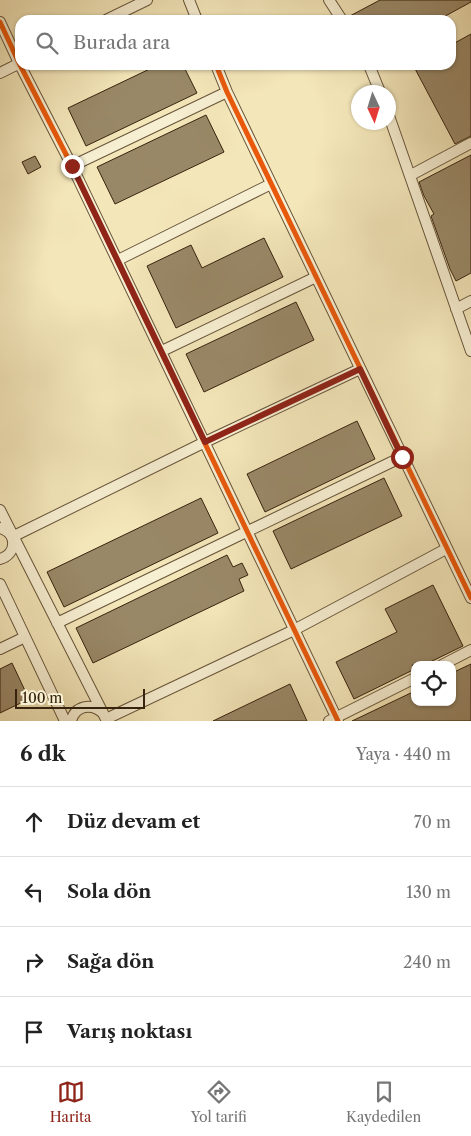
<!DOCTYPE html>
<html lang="tr">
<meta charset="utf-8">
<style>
body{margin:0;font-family:"Libre Caslon Text",serif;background:#f2f2f2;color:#222}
.controls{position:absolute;right:15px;bottom:15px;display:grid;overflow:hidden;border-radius:10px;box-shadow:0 1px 4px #0004}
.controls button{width:45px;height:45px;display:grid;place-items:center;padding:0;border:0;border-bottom:1px solid #e0e0e0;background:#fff;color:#222;font:25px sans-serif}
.compass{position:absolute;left:351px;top:85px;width:45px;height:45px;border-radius:50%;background:#fff;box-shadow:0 1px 4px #0004;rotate:176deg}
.scale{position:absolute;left:15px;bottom:12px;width:130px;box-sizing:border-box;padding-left:5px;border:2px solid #38230e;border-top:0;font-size:14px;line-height:18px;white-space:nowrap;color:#38230e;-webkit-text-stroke:4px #f7efd2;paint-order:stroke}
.stop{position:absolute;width:15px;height:15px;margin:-11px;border:4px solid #8f2418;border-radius:50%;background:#fff}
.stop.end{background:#8f2418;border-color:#fff;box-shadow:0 1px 5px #0008}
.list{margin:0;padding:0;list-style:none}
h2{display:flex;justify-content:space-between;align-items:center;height:65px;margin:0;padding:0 20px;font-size:21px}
h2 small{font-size:16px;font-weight:400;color:#767676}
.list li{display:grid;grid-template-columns:32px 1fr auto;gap:15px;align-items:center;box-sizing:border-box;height:70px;padding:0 20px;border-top:1px solid #e0e0e0}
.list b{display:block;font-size:19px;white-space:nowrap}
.list em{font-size:16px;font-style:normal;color:#767676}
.icon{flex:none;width:28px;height:28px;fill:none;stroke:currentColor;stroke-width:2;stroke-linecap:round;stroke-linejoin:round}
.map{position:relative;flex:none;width:471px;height:721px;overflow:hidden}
.search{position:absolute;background:#fff;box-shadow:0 1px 4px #0004;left:15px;right:15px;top:15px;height:55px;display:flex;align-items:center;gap:12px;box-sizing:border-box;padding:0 18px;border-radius:15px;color:#767676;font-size:19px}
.sheet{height:345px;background:#fff}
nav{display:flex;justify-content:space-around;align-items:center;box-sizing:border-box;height:70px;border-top:1px solid #e0e0e0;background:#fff;font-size:14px;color:#767676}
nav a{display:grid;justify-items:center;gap:2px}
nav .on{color:#8f2418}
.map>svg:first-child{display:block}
.building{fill:#998867;stroke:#38230e}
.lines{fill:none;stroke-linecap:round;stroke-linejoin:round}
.minor-casing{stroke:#675439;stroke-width:12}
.minor{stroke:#f7efd2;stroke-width:10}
.cycleway-casing{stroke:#f7efd2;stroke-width:8}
.cycleway{stroke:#e8590c;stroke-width:5}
.route{stroke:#8f2418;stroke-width:6}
</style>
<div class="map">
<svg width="471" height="721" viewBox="0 0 471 721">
<rect width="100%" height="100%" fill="#f3e6b9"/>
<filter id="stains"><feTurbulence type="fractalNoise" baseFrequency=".004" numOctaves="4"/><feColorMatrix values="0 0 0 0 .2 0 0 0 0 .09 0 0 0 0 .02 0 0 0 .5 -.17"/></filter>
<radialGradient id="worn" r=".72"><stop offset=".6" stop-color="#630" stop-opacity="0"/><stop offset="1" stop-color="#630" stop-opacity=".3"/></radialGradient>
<path class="building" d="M 380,0 L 471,0 L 471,2 L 438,20 L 349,20 L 348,17 Z
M 471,34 L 471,136 L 455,144 L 413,65 L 451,65 L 451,45 Z
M 158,65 L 183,65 L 197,93 L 86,146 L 68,108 Z
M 206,115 L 224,152 L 115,204 L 97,167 Z
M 471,155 L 471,273 L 456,281 L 450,269 L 431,216 L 434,214 L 424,196 L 419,182 Z
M 35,156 L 41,167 L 28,174 L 22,162 Z
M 264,238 L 283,277 L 176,328 L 147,266 L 191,245 L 202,268 Z
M 296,302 L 314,340 L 204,392 L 186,354 Z
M 357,421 L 375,459 L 265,512 L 247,474 Z
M 384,478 L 402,516 L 291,569 L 273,531 Z
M 201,498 L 218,533 L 64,607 L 47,572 Z
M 227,555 L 233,567 L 242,563 L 248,575 L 239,579 L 244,591 L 93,663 L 76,628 Z
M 433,585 L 463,646 L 424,665 L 412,665 L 415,669 L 354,699 L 336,662 L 397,632 L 385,609 Z
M 12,663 L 29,699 L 0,713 L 0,669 Z
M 471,664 L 471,721 L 352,721 L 415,691 L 415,702 L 452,702 L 452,673 Z
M 290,684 L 307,721 L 213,721 L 242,707 Z"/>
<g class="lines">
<g class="minor-casing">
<path id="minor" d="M 189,0 L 197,20
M 329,0 L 342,20
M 106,20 L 147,0
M 0,22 L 19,63 L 72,166 L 338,721
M 216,65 L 227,92 L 471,598
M 369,65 L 380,92
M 0,73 L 20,63
M 388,113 L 471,351
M 72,166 L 227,92
M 411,175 L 471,143
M 118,260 L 271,184
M 456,309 L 471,301
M 162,351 L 316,277
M 0,510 L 107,721
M 0,528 C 18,533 17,554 0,559
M 12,537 L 205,442 L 360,369
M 0,584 L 65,721
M 57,623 L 402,457
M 0,649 L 25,637
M 442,665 L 471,650
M 106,719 L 294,630 L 446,549
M 71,721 C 75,706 91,702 103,713
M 329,721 L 415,678"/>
</g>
<use href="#minor" class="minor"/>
<g class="cycleway-casing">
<path id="cycleway" d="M 0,22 L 19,63 L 72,166 L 338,721
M 216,65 L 227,92 L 471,598"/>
</g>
<use href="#cycleway" class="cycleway"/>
</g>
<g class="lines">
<path class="route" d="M 72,166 L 205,442 L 360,369 L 402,457"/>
</g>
<rect width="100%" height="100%" filter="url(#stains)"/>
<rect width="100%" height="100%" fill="url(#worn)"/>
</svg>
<div class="controls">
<button><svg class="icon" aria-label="locate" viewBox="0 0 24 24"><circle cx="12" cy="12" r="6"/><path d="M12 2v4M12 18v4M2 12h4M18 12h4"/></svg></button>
</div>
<svg class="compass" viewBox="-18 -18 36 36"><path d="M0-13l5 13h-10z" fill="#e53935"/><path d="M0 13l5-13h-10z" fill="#767676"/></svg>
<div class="scale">100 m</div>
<div class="stop" style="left:402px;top:457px"></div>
<div class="stop end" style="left:72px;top:166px"></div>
<div class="search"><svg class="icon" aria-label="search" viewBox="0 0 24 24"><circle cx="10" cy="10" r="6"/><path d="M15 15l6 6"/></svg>Burada ara</div>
</div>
<section class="sheet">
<h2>6 dk<small>Yaya · 440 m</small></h2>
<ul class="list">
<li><svg class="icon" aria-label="ahead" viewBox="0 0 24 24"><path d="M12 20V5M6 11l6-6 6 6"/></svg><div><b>Düz devam et</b></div><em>70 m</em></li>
<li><svg class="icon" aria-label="left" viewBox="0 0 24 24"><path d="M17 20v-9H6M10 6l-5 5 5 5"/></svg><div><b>Sola dön</b></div><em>130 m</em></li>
<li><svg class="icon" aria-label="right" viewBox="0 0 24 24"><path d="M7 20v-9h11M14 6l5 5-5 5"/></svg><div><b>Sağa dön</b></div><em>240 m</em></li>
<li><svg class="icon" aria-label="arrive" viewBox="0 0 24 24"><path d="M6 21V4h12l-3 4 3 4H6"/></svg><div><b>Varış noktası</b></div></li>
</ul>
</section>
<nav>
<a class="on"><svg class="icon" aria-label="map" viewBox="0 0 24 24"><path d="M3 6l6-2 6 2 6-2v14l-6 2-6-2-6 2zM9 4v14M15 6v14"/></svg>Harita</a>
<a><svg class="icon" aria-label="directions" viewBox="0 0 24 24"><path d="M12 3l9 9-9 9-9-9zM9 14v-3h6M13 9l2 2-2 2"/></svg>Yol tarifi</a>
<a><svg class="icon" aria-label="saved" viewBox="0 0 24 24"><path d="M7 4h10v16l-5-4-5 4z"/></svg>Kaydedilen</a>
</nav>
